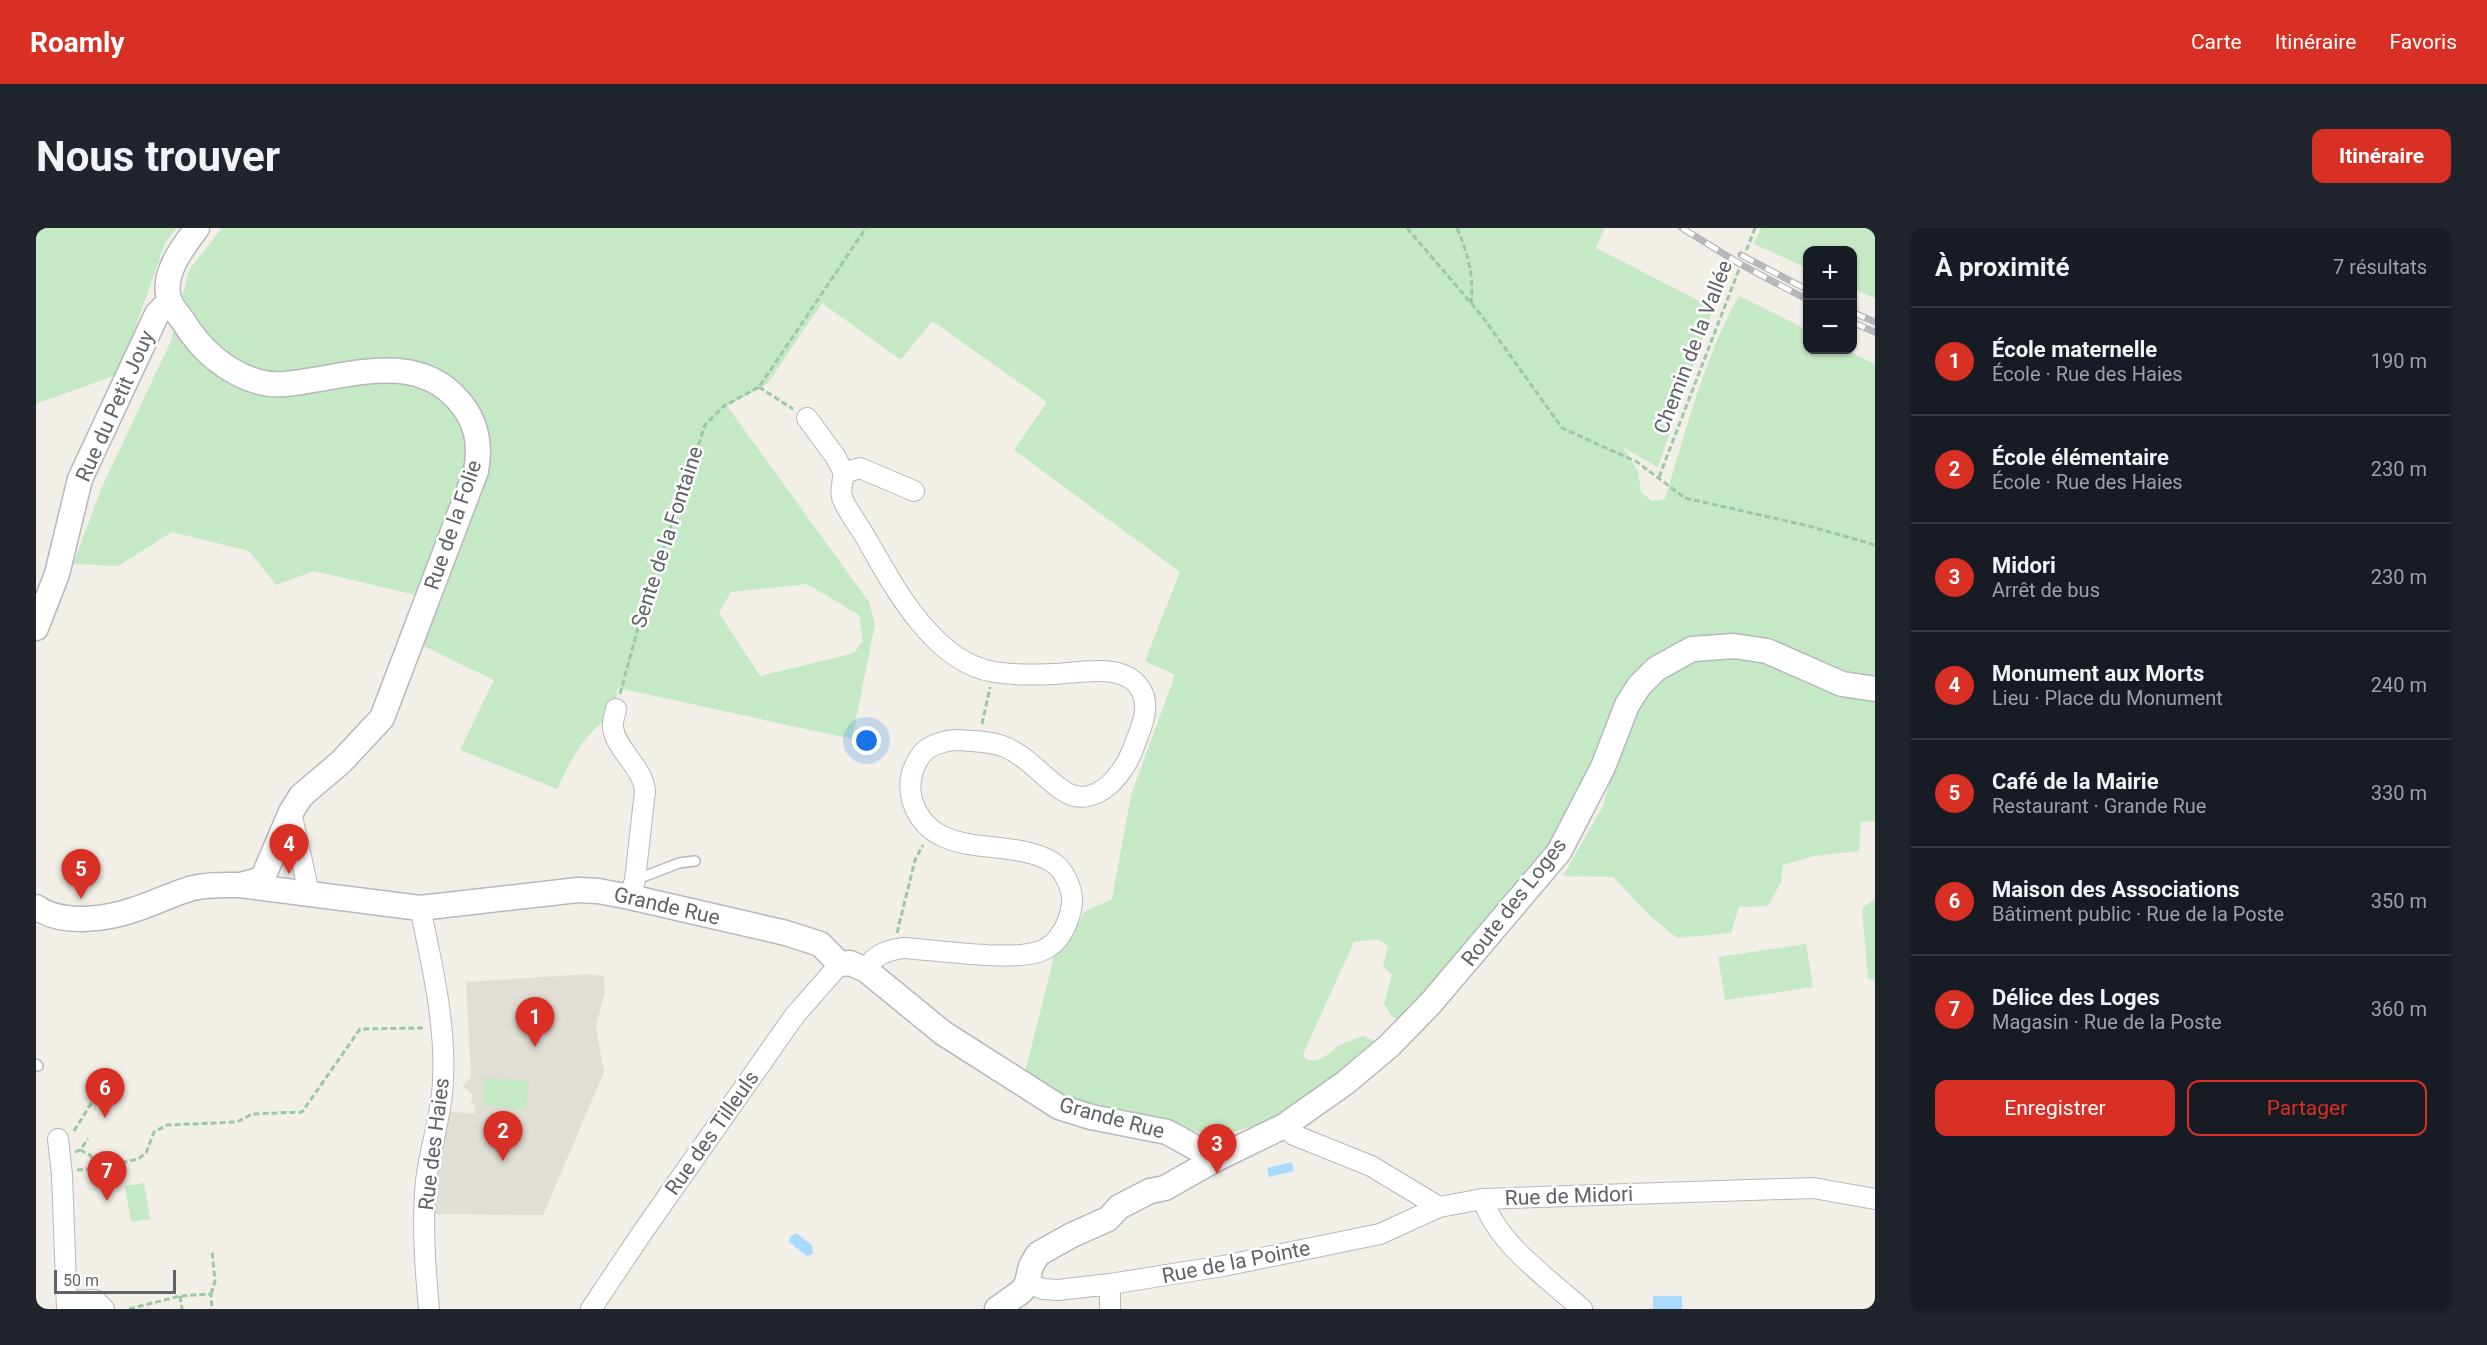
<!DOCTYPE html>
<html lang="fr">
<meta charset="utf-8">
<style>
body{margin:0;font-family:Roboto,sans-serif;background:#20242c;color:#f1f3f6}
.controls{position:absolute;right:18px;top:18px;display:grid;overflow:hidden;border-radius:12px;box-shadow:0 2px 4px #0004}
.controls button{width:54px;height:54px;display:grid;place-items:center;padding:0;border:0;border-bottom:2px solid #363941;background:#171b24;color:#f1f3f6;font:30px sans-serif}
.scale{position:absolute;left:18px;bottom:15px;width:122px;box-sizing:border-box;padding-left:6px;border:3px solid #5f6368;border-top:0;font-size:16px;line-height:21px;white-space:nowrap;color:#5f6368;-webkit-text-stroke:4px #fff;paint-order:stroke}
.you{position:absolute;left:831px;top:513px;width:21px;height:21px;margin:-15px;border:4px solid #fff;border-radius:50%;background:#1a73e8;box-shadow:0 0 0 9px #1a73e833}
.badge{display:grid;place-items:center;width:39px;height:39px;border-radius:50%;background:#d93025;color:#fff;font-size:20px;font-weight:700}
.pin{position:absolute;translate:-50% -50px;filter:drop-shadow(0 2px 3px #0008)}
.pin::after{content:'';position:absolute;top:32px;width:21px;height:18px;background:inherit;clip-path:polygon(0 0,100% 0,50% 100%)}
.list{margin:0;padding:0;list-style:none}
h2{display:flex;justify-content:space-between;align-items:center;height:78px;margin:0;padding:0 24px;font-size:26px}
h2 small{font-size:20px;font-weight:400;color:#9ea1a6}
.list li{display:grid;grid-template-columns:39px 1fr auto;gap:18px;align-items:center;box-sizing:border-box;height:108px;padding:0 24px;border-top:2px solid #363941}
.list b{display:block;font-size:22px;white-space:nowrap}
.list p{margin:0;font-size:20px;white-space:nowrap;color:#9ea1a6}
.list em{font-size:20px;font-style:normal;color:#9ea1a6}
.actions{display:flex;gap:12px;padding:18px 24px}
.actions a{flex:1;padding:14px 0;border:2px solid #d93025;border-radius:12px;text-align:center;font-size:21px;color:#d93025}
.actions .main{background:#d93025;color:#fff}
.map{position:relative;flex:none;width:1839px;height:1081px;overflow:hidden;border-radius:12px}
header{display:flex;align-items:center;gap:36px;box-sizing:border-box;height:84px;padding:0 30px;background:#d93025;color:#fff}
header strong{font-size:28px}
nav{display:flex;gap:33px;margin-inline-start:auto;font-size:21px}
.intro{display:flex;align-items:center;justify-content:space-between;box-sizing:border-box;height:144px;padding:0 36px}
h1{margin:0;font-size:42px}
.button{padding:15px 27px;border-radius:12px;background:#d93025;color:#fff;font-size:21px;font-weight:700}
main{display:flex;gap:36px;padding:0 36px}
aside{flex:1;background:#171b24;border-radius:12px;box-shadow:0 2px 4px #0004}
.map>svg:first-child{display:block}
.education{fill:#e1ded6}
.green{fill:#c5e8c5;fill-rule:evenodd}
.water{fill:#aadaff}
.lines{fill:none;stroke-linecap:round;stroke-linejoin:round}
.service-casing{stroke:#b5b8bc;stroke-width:12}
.minor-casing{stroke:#b5b8bc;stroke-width:22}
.tertiary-casing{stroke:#b5b8bc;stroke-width:27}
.path{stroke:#9cc7a9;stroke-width:3;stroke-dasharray:6 3;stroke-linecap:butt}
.service{stroke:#fff;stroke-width:9}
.minor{stroke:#fff;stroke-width:20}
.tertiary{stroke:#fff;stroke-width:24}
.rail-casing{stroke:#b6b7b8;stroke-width:7}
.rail{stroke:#fff;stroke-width:4.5;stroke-dasharray:14;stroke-linecap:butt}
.labels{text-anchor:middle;stroke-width:5;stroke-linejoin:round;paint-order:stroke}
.street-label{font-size:21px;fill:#5f6368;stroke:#fff}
</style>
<header>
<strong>Roamly</strong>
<nav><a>Carte</a><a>Itinéraire</a><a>Favoris</a></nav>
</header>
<div class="intro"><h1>Nous trouver</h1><a class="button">Itinéraire</a></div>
<main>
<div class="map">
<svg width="1839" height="1081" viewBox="0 0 1839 1081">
<rect width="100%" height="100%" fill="#f1efe8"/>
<path class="education" d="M 553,746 L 568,748 L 569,764 L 560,798 L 568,844 L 507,987 L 397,986 L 410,883 L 438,886 L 439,877 L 435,876 L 436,866 L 427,858 L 435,849 L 430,754 Z"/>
<path class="green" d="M 0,0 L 141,0 L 129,15 L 83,146 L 0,176 Z
M 186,0 L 1569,0 L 1560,20 L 1677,80 L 1622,239 L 1588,220 L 1602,243 L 1605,264 L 1616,273 L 1629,271 C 1649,205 1669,127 1703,68 L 1771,102 L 1772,122 L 1810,122 L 1839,136 L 1839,450 L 1824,449 L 1788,439 L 1737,417 L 1620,428 L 1558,531 L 1528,598 L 1497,643 L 1366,794 L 1356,788 L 1348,776 L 1356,747 L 1347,738 L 1352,718 L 1341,711 L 1318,714 L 1267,826 L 1270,831 C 1286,836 1293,824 1304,817 C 1311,813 1320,811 1327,808 L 1342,814 L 1250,887 L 1231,895 L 1180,908 L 1038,875 L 988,848 L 1019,725 L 1038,706 L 1048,684 L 1076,671 L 1095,567 L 1139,447 L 1109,433 L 1144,344 L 978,222 L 1011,174 L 896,93 L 865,132 L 786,75 L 731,156 L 691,178 L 833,374 L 839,396 L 816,511 L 582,460 L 577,487 C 548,504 535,532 521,561 L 424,522 L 458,452 L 385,417 L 384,368 L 278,343 L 240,357 L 213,323 L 136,304 L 82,338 L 37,336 L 66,259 L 135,113 L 153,42 ZM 771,356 L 823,387 L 827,413 L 818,425 L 724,448 L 683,385 L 695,364 Z
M 1725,0 L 1839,0 L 1839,70 L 1817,60 L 1816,22 L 1772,22 L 1771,40 L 1718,16 Z
M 1690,422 L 1839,466 L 1839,593 L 1825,594 L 1823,623 L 1778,628 L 1747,637 L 1745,654 L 1732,678 L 1703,679 L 1695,705 L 1641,710 L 1614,688 L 1577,649 L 1527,648 L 1567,578 L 1593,484 L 1627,446 L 1662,427 Z
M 1839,671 L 1839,752 L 1832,751 L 1826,680 Z
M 1770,716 L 1777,759 L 1689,772 L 1682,729 Z
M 449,849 L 493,854 L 490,882 L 446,877 Z
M 108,955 L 114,991 L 95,994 L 89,958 Z"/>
<path class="water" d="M 1256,934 L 1258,943 L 1233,949 L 1231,940 Z
M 760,1005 L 776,1017 L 777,1026 L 771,1028 L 753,1014 L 754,1009 Z
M 1617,1068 L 1646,1068 L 1646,1081 L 1617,1081 Z"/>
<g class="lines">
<g class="service-casing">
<path id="service" d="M 599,652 L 643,635 L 659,633
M 0,836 L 2,838"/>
</g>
<g class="minor-casing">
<path id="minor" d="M 771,190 L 799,228 L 808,245 L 824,240 L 878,263
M 808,245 C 807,252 804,262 806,269 C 809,280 824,299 830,310 C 858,359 897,434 958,444 C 977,447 999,447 1018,446 C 1045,445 1091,433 1106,464 C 1115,481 1103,504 1097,521 C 1087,548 1057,584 1026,562 C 1006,548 992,529 969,519 C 955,513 937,513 922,512 C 910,512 892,517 885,527 C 875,541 872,556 876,572 C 896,636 973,607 1016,634 C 1028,641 1037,661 1036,675 C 1034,693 1024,716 1005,723 C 977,734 901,722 868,720 C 852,722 838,726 830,742
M 580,481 C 579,487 576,494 577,500 C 580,522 607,539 609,563 L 599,652 L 594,669
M 255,584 L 273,665
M 384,680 C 396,736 410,796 407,853 C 406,886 394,919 390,953 C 386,995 389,1038 393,1081
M 1248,898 L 1258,907 L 1335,938 L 1403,979 L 1447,971 L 1476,970 L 1777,960 L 1839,971
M 22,911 L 26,947 L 31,1081
M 1447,971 C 1461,1016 1512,1050 1546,1081
M 991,1055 L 1007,1061 L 1022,1062 L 1074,1056 L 1187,1038 L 1344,1006 L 1403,979
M 1074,1056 L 1074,1081
M 31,1073 L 59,1072 L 68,1081
M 555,1081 L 606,1005 L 759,787 L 804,736"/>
</g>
<g class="tertiary-casing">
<path id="tertiary" d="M 161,0 C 146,20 124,48 134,74 C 137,81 143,87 147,93 C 165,122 189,144 223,154 C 241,159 259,155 277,152 C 327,144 384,128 422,172 C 441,193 445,216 440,243 L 346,490 L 305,534 L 265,568 L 255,584 L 228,647 L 223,652 L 204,657
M 0,400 L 21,346 L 44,251 L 121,86 L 134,73
M 0,679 C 26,698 72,691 100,681 C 119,675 138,665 157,660 C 172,656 189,657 204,657 L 384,680 L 542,662 L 562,663 L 594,669 L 750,705 L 784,716 L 804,736 L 814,735 L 830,742 L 907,805 L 1023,879 L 1055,889 L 1131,904 L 1180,931
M 961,1081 L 986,1063 L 991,1055 L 995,1038 L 1002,1026 L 1036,1007 L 1072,991 L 1083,979 L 1114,963 L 1129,960 L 1180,931 L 1248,898 L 1309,855 L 1353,818 L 1394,776 L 1523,624 L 1567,539 L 1591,477 L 1603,458 L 1620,441 L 1656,421 L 1698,418 L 1731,423 L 1806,456 L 1839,461"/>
</g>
<path class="path" d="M 1371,0 L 1446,88 L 1526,200 L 1601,234 L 1649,270 L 1773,298 L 1839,317
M 1421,0 C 1432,26 1438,47 1435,75
M 723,159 L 757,181
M 1623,249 L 1719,0
M 584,466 L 608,378 L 669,197 L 688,178 L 723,159 L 830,0
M 946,496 L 954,459
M 861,705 L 879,632 L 887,617
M 38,903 L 61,866 L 68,870
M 44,922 L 54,927 L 64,940
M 39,924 L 44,922 L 52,911
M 41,942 L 64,940 L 102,931 L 110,925 L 118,904 L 131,897 L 201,894 L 216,886 L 266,884 L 324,801 L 387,800
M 175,1066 L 179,1053 L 176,1022
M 144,1068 L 146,1081
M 93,1081 L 144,1068 L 175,1066 L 176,1081"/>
<use href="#service" class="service"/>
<use href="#minor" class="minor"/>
<use href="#tertiary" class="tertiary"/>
<g class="rail-casing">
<path id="rail" d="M 1646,0 L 1704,36 L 1772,72
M 1705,27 L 1772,62
M 1816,84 L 1839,94
M 1816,94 L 1839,104"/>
</g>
<use href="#rail" class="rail"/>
</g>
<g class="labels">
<g class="street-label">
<text transform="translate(1657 119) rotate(-69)" y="7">Chemin de la Vallée</text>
<text transform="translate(79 178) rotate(-66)" y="7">Rue du Petit Jouy</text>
<text transform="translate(417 297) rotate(-71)" y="7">Rue de la Folie</text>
<text transform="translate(631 309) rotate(-72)" y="7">Sente de la Fontaine</text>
<text transform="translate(1478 674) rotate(-52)" y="7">Route des Loges</text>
<text transform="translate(631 678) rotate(13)" y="7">Grande Rue</text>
<text transform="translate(1076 890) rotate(15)" y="7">Grande Rue</text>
<text transform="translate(676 905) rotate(-55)" y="7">Rue des Tilleuls</text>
<text transform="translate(398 916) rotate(-83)" y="7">Rue des Haies</text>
<text transform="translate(1533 968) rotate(-2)" y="7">Rue de Midori</text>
<text transform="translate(1200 1034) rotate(-11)" y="7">Rue de la Pointe</text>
</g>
</g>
</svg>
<div class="controls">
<button>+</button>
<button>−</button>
</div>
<div class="scale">50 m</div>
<div class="you"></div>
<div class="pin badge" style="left:499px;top:819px">1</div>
<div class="pin badge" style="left:467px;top:933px">2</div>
<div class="pin badge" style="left:1181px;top:946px">3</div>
<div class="pin badge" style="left:253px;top:646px">4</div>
<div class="pin badge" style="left:45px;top:671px">5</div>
<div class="pin badge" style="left:69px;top:890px">6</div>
<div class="pin badge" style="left:71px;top:973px">7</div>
</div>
<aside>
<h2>À proximité<small>7 résultats</small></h2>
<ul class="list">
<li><span class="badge">1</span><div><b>École maternelle</b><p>École · Rue des Haies</p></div><em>190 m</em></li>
<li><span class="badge">2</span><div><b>École élémentaire</b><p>École · Rue des Haies</p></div><em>230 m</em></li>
<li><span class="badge">3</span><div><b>Midori</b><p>Arrêt de bus</p></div><em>230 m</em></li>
<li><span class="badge">4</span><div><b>Monument aux Morts</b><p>Lieu · Place du Monument</p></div><em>240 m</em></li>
<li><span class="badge">5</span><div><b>Café de la Mairie</b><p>Restaurant · Grande Rue</p></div><em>330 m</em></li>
<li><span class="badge">6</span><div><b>Maison des Associations</b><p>Bâtiment public · Rue de la Poste</p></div><em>350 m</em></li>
<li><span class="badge">7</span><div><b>Délice des Loges</b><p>Magasin · Rue de la Poste</p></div><em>360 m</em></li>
</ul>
<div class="actions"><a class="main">Enregistrer</a><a>Partager</a></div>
</aside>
</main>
